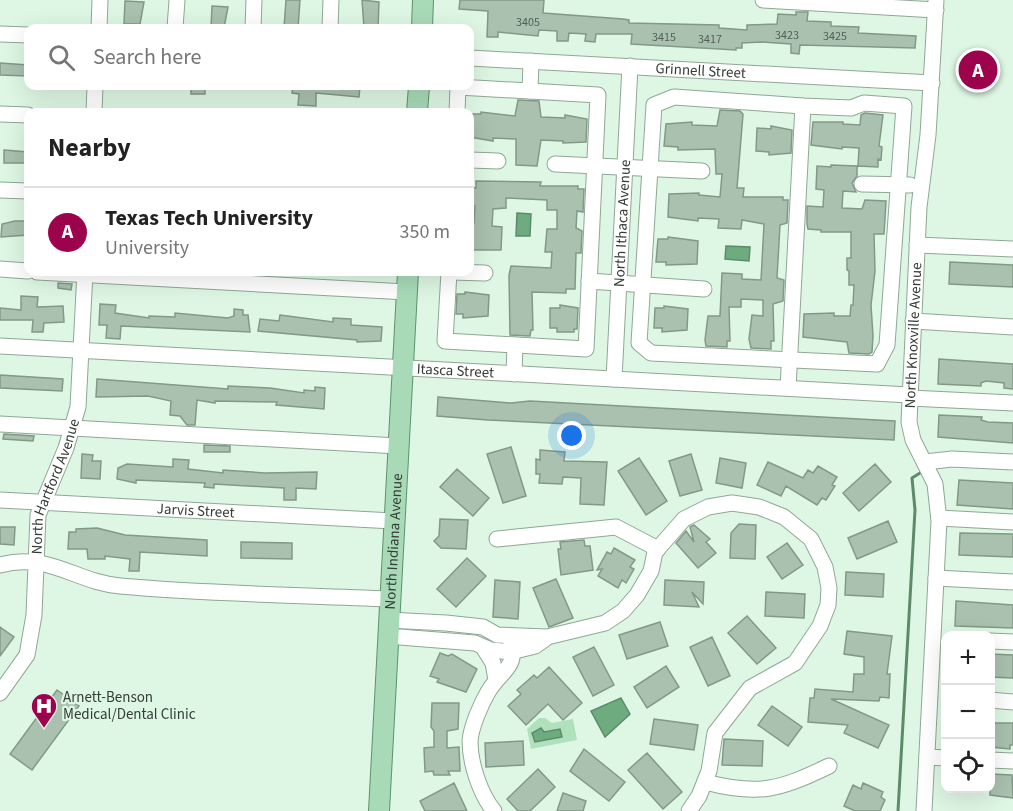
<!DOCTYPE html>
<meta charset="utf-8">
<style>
body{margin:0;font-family:"Source Sans 3",sans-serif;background:#f6f6f6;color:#222}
.controls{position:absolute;right:18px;bottom:18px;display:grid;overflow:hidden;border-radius:12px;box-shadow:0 6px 24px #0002}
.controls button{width:54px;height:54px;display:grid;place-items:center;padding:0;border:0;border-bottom:2px solid #e0e0e0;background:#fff;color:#222;font:30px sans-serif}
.you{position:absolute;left:572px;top:436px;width:21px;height:21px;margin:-15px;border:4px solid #fff;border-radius:50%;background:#1a73e8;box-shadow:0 0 0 9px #1a73e833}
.badge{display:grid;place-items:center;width:39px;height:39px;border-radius:50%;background:#9d034c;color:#fff;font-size:20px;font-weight:700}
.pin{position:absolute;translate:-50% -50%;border:3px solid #fff;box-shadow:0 2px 6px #0006}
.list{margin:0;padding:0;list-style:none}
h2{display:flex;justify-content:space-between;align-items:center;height:78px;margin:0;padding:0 24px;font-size:26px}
h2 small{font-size:20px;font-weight:400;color:#767676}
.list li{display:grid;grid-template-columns:39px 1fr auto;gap:18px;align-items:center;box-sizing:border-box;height:90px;padding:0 24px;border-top:2px solid #e0e0e0}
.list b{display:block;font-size:22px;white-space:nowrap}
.list p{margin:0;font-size:20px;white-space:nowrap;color:#767676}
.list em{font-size:20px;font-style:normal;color:#767676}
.icon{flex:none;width:33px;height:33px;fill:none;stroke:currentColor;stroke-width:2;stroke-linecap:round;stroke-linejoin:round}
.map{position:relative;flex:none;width:1013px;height:811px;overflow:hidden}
.search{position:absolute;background:#fff;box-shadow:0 6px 24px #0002;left:24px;top:24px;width:450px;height:66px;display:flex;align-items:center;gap:15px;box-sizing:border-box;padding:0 21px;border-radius:12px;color:#767676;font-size:22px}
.panel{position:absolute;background:#fff;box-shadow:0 6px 24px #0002;left:24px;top:108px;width:450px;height:168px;border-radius:12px}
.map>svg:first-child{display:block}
.green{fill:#afe2bc}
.water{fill:#6eac80;stroke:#5d8b6a;stroke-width:1.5}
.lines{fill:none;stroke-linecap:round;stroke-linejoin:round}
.stream{stroke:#5d8b6a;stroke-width:3}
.building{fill:#aac1af;stroke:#829988;stroke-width:1.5}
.minor-casing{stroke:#90a796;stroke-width:17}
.major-casing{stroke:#5a936b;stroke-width:22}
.minor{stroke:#fff;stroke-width:15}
.major{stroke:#a8dab8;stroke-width:20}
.labels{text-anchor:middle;stroke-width:4.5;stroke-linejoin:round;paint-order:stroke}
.number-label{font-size:12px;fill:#525e54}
.street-label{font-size:15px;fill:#343d36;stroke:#def7e4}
.poi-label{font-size:15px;fill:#343d36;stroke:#def7e4;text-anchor:start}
</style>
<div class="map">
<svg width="1013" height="811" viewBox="0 0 1013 811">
<rect width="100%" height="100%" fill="#def7e4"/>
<path class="green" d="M 539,718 L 545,718 L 552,723 L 573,719 L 577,740 L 531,749 L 527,729 Z"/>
<path class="water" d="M 517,213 L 531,214 L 530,236 L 516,236 Z
M 726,246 L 750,247 L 749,261 L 725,259 Z
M 621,698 L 630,714 L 605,737 L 591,711 Z
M 541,728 L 544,732 L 560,729 L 562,737 L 535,742 L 532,733 Z"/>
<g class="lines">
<path class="stream" d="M 898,811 L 915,510 L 912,478 L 920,473"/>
</g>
<path class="building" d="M 286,0 L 300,0 L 298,28 L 284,28 Z
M 362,0 L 379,2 L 378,28 L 364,28 Z
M 460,0 L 544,0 L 543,13 L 623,19 L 629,20 L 629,23 L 719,25 L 719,28 L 747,30 L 747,25 L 777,24 L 778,14 L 796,15 L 796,12 L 808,12 L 807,21 L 831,22 L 831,26 L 859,27 L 858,33 L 916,36 L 915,48 L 800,45 L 799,54 L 791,53 L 791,44 L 761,42 L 742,43 L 742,48 L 736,48 L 736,50 L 631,44 L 632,34 L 596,34 L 595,42 L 585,41 L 586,34 L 569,33 L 568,41 L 557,41 L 557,31 L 539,30 L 538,36 L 498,32 L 498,37 L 487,37 L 488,11 L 459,9 Z
M 125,1 L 144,2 L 140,24 L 124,24 Z
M 212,6 L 228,7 L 224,28 L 211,28 Z
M 0,63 L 28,65 L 28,76 L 0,75 Z
M 191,86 L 205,86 L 205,94 L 191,94 Z
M 293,86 L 360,86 L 359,97 L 316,93 L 316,106 L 298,105 L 299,94 L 292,93 Z
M 518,100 L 539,101 L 541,117 L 565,118 L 565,115 L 587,119 L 586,142 L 563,143 L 563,141 L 541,140 L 537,166 L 516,165 L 516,139 L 493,138 L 493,141 L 470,137 L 470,114 L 481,114 L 481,112 L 515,116 Z
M 720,110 L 740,111 L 743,114 L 737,188 L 744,188 L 743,197 L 783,197 L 783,200 L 788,200 L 787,223 L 780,225 L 777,278 L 784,280 L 783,301 L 773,304 L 774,341 L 771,341 L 771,349 L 751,348 L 749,339 L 752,315 L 763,316 L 763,300 L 741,299 L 741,307 L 729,307 L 730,341 L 727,341 L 727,347 L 706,346 L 705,340 L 708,316 L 720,316 L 722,273 L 742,274 L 742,279 L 761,280 L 764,224 L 742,220 L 741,229 L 718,228 L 719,219 L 698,218 L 698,221 L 668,217 L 669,194 L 699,193 L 699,195 L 720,197 L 722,174 L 716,174 L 715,149 L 678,150 L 678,147 L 664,146 L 666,124 L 692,122 L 692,125 L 717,126 Z
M 865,113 L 883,115 L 879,146 L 882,147 L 881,160 L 878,159 L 878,167 L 858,166 L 859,148 L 842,147 L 842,149 L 811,145 L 813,122 L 843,122 L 843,124 L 860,125 L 861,115 Z
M 771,126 L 792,130 L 791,153 L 769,155 L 769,152 L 756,151 L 757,128 L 771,129 Z
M 4,150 L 28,152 L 28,163 L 4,163 Z
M 831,165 L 857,166 L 857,176 L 852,183 L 856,192 L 843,191 L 842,208 L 862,209 L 865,200 L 886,201 L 884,234 L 874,234 L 875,271 L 871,305 L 873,336 L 872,352 L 869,354 L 849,353 L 847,342 L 803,337 L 804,314 L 834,313 L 834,316 L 850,316 L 851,305 L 853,305 L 854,285 L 849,285 L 849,271 L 847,270 L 847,258 L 851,258 L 851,232 L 821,232 L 821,230 L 808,229 L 807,224 L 807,206 L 823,207 L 824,190 L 816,189 L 817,166 L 831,167 Z
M 476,181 L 541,182 L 540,186 L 578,186 L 578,189 L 584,189 L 583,212 L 577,211 L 576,228 L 582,231 L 581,253 L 576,253 L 575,289 L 566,289 L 566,293 L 532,292 L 533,330 L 531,330 L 530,336 L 510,335 L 509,275 L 511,266 L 551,268 L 552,252 L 545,252 L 547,229 L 557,229 L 557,210 L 547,210 L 547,200 L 506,198 L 506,208 L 493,209 L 492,226 L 502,227 L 501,250 L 470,250 L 470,225 L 474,223 L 475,206 L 470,206 L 470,188 L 476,188 Z
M 15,221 L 28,221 L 28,235 L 1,237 L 2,224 Z
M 668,237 L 698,241 L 697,264 L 666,265 L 666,262 L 656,262 L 658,239 L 668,239 Z
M 950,262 L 1013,265 L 1013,287 L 949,284 Z
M 58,283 L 72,284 L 71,290 L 58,288 Z
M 465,292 L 489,295 L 488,316 L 463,318 L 463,314 L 456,314 L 457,294 L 465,294 Z
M 21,296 L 38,297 L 37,307 L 63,306 L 64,322 L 44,323 L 43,332 L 32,332 L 33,320 L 0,320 L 0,308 L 21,310 Z
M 100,304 L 116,305 L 115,313 L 149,318 L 149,316 L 175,317 L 175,313 L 228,318 L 234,316 L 234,309 L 243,310 L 243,315 L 248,315 L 250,332 L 121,326 L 120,339 L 106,338 L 107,325 L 99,325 Z
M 560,305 L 578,308 L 577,329 L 574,329 L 574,332 L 557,332 L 557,328 L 550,328 L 550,308 L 560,308 Z
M 664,306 L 688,309 L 687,330 L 662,332 L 662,328 L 654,328 L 655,308 L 664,308 Z
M 280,315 L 333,322 L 333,318 L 351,319 L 351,325 L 382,327 L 381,341 L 357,342 L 357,340 L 258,331 L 260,319 L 279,321 Z
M 939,359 L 1013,364 L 1013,389 L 1004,388 L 1004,383 L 986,381 L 981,383 L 981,386 L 938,384 Z
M 0,375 L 63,379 L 62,391 L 0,388 Z
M 97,379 L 228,389 L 228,386 L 270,388 L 304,393 L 304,390 L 315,391 L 315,387 L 325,388 L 324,409 L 276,405 L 277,402 L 215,401 L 215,403 L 197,400 L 195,425 L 187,425 L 180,416 L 170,415 L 171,401 L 148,396 L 96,397 Z
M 438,397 L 511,403 L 530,401 L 895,421 L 894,440 L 488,420 L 437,416 Z
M 939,415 L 982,417 L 981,420 L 988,422 L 1013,423 L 1013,443 L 938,437 Z
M 4,434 L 34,436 L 33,441 L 3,439 Z
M 204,445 L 230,446 L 230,452 L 204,452 Z
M 511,447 L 526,496 L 503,503 L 487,454 Z
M 540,450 L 565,452 L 564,461 L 607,462 L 604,505 L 580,504 L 581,478 L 563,477 L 562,484 L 539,483 L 540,474 L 536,474 L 536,459 L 540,460 Z
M 82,454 L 93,455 L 92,461 L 101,461 L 100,479 L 81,478 Z
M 691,454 L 702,490 L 680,496 L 669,461 Z
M 639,458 L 667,501 L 646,515 L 618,471 Z
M 720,458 L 746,463 L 742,488 L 716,483 Z
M 173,459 L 189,460 L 188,469 L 223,473 L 223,470 L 265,473 L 317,472 L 316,489 L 296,488 L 296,500 L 284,500 L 284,488 L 214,484 L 214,488 L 204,487 L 205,483 L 136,480 L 136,483 L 117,479 L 118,468 L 127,464 L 173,467 Z
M 768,462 L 803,478 L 808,470 L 813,473 L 818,466 L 837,477 L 832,485 L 835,486 L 826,500 L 822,498 L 817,505 L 786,486 L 781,496 L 757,485 Z
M 875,464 L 891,482 L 859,511 L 843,493 Z
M 457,469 L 489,498 L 473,516 L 440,487 Z
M 959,480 L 1013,483 L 1013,509 L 957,505 Z
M 440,519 L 468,520 L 466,549 L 441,548 L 434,541 L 439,536 Z
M 888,521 L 897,542 L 857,559 L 848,538 Z
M 739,524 L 756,525 L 755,559 L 730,558 L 731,533 Z
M 694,525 L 710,539 L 706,542 L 716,553 L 698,568 L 676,543 L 686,531 L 694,542 L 690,527 Z
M 0,527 L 15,527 L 14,545 L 0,544 Z
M 97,528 L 125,535 L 207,540 L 207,556 L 140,552 L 139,571 L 129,571 L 130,559 L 105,556 L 105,559 L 88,559 L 87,549 L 68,549 L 69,532 L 76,532 L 76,529 Z
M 960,533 L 1013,534 L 1013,557 L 959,555 Z
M 584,540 L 585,546 L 590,546 L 593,570 L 561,575 L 558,549 L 561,549 L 560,542 Z
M 241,542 L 292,543 L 292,559 L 241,558 Z
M 787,543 L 803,565 L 782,579 L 767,557 Z
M 614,548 L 635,560 L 630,567 L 634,569 L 626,583 L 622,580 L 618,588 L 598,576 L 602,569 L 597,570 L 607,552 L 611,554 Z
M 467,558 L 486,576 L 456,607 L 437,589 Z
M 846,572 L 884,574 L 883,597 L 845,595 Z
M 556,579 L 573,618 L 549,627 L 533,588 Z
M 495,580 L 520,582 L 518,619 L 493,617 Z
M 665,580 L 704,582 L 703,604 L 692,592 L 699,607 L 664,605 Z
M 766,592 L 805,594 L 804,618 L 765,616 Z
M 956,601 L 1013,605 L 1013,628 L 955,626 Z
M 747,616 L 776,648 L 757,664 L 728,633 Z
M 660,622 L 668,646 L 627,659 L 619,635 Z
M 0,627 L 14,637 L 0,656 Z
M 847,631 L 892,636 L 887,674 L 890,674 L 889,698 L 880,697 L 879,701 L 831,699 L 889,725 L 878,748 L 844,733 L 848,725 L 808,722 L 810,698 L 814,698 L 815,689 L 853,692 L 854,674 L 864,674 L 864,657 L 844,654 Z
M 712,637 L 730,676 L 708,686 L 690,647 Z
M 594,647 L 614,685 L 593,696 L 573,657 Z
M 440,653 L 448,656 L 452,654 L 477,669 L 466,692 L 437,682 L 439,679 L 430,676 Z
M 990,654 L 1013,655 L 1013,678 L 990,677 Z
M 666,666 L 679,687 L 647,708 L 634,687 Z
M 549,667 L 582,703 L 563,720 L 548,704 L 526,725 L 508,706 L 521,694 L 517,690 L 534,675 L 537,678 Z
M 57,690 L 79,706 L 32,770 L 10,754 Z
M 432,703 L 459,703 L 458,729 L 447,731 L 447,748 L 459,747 L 460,771 L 448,771 L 450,775 L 434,775 L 433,771 L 425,772 L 424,748 L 434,747 L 434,731 L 431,727 Z
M 772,706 L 802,727 L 788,746 L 758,725 Z
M 654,719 L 698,725 L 694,750 L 650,744 Z
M 990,723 L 1013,723 L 1013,745 L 1010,745 L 1010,749 L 990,747 Z
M 724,739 L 763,741 L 762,766 L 722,765 Z
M 523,741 L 524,765 L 486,767 L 485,743 Z
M 584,749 L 625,782 L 609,801 L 570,771 Z
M 647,753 L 682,792 L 663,809 L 628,770 Z
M 538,769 L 555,787 L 530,811 L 518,811 L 507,799 Z
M 990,774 L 1012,775 L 1013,798 L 990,795 Z
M 454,783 L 467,811 L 425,811 L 420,801 Z
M 863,783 L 883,792 L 881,797 L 885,800 L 880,811 L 855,811 L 844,806 L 853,785 L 861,789 Z
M 563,793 L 586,801 L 583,811 L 557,811 Z"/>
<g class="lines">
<g class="minor-casing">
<g id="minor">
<path d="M 763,0 L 936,10"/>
<path d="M 99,28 L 100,0"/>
<path d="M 175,28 L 177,0"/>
<path d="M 253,28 L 254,0"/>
<path d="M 330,28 L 331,0"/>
<path d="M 0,34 L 28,35"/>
<path id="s1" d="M 470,58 L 932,83"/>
<path d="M 530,91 L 531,61"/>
<path d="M 674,97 L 803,106 L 851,108 L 864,103 L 904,106 L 887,345 L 877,364 L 651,353 L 639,343 L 654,105 Z"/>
<path d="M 94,112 L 95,86"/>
<path d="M 0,114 L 28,115"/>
<path d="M 470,160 L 498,161"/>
<path d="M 555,164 L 702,171"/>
<path d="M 862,184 L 910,185"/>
<path d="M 0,190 L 28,191"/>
<path d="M 917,245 L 1013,249"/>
<path d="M 0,269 L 28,271"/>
<path d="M 37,272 L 407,292"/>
<path d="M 449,272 L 445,341 L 586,349 L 598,95 L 458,87 L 457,112"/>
<path d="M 452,272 L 485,273"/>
<path d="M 589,281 L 704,289"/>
<path d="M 913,321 L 1013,327"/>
<path id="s2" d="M 0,346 L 910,395"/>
<path d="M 514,374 L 515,345"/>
<path id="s3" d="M 614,379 L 630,66"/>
<path d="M 788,388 L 803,106"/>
<path d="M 910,398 L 1013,403"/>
<path d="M 0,424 L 398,446"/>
<path d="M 925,462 L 952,459 L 1013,462"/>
<path id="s4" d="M 0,500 L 393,521"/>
<path d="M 939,518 L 1013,522"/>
<path d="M 497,539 L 616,527 L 658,549"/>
<path d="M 0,565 C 48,552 76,582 120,586 C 209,594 300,595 389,599"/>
<path d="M 936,578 L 1013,582"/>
<path d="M 388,620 L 446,623 L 483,627 L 497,635 L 547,637 L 605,623 L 623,611 L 637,595 L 651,571 L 655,552 L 684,519 L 708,507 L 732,503 L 759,507 L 784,517 L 811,539 L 825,567 L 829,588 L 828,605 L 820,626 L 795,663 L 750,688 L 715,733 L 709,771 L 699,796 L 689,811"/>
<path d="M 387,636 L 475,643 L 491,650 L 511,652 L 535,646 L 545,639"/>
<path d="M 990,641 L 1013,642"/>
<path d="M 483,647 L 493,663 L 496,680"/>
<path id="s5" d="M 0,693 L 27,655 L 34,615 L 38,515 L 66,448 L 78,407 L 85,272"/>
<path d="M 990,700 L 1013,702"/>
<path d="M 927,757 L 946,758"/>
<path d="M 990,760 L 1013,761"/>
<path d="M 705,782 C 759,796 779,790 829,766"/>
<path d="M 494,811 C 480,794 470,763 470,741 C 471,727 481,704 488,692 C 502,668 520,669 509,636"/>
<path id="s6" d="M 924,811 L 939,521 L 935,484 L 913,440 L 909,422 L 919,207 L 928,135 L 936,0"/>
</g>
</g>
<g class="major-casing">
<g id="major">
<path d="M 422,28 L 423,0"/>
<path d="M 417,112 L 419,86"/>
<path id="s7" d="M 379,811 L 408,272"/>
</g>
</g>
<use href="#minor" class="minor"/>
<use href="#major" class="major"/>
</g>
<defs>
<g id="hospital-pin" transform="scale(1.35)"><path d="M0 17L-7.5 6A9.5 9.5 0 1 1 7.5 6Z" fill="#9d034c" stroke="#def7e4"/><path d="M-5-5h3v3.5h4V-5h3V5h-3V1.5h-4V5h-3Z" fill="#fff"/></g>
</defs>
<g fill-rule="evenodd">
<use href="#hospital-pin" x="44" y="706"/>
</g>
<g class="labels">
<g class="number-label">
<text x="528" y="26">3405</text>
<text x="787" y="39">3423</text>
<text x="835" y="40">3425</text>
<text x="664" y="41">3415</text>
<text x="710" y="43">3417</text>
</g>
<g class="street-label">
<text dy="5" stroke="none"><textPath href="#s1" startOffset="231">Grinnell Street</textPath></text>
<text dy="5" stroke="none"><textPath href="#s3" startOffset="156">North Ithaca Avenue</textPath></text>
<text dy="5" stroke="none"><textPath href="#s6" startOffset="482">North Knoxville Avenue</textPath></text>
<text dy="5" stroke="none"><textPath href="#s2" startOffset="456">Itasca Street</textPath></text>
<text dy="5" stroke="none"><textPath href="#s5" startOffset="219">North Hartford Avenue</textPath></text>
<text dy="5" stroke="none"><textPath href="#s4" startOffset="196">Jarvis Street</textPath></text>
<text dy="5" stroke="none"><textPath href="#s7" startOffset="270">North Indiana Avenue</textPath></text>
</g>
<g class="poi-label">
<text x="63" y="702">Arnett-Benson<tspan x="63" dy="17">Medical/Dental Clinic</tspan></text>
</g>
</g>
</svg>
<div class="controls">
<button>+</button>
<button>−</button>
<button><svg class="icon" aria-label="locate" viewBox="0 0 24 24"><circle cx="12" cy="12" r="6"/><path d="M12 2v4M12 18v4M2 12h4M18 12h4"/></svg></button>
</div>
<div class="you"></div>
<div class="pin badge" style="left:978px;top:70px">A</div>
<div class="search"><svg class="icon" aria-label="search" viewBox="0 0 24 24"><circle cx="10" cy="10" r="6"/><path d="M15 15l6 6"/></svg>Search here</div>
<section class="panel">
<h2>Nearby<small></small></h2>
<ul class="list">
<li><span class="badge">A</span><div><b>Texas Tech University</b><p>University</p></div><em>350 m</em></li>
</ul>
</section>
</div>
